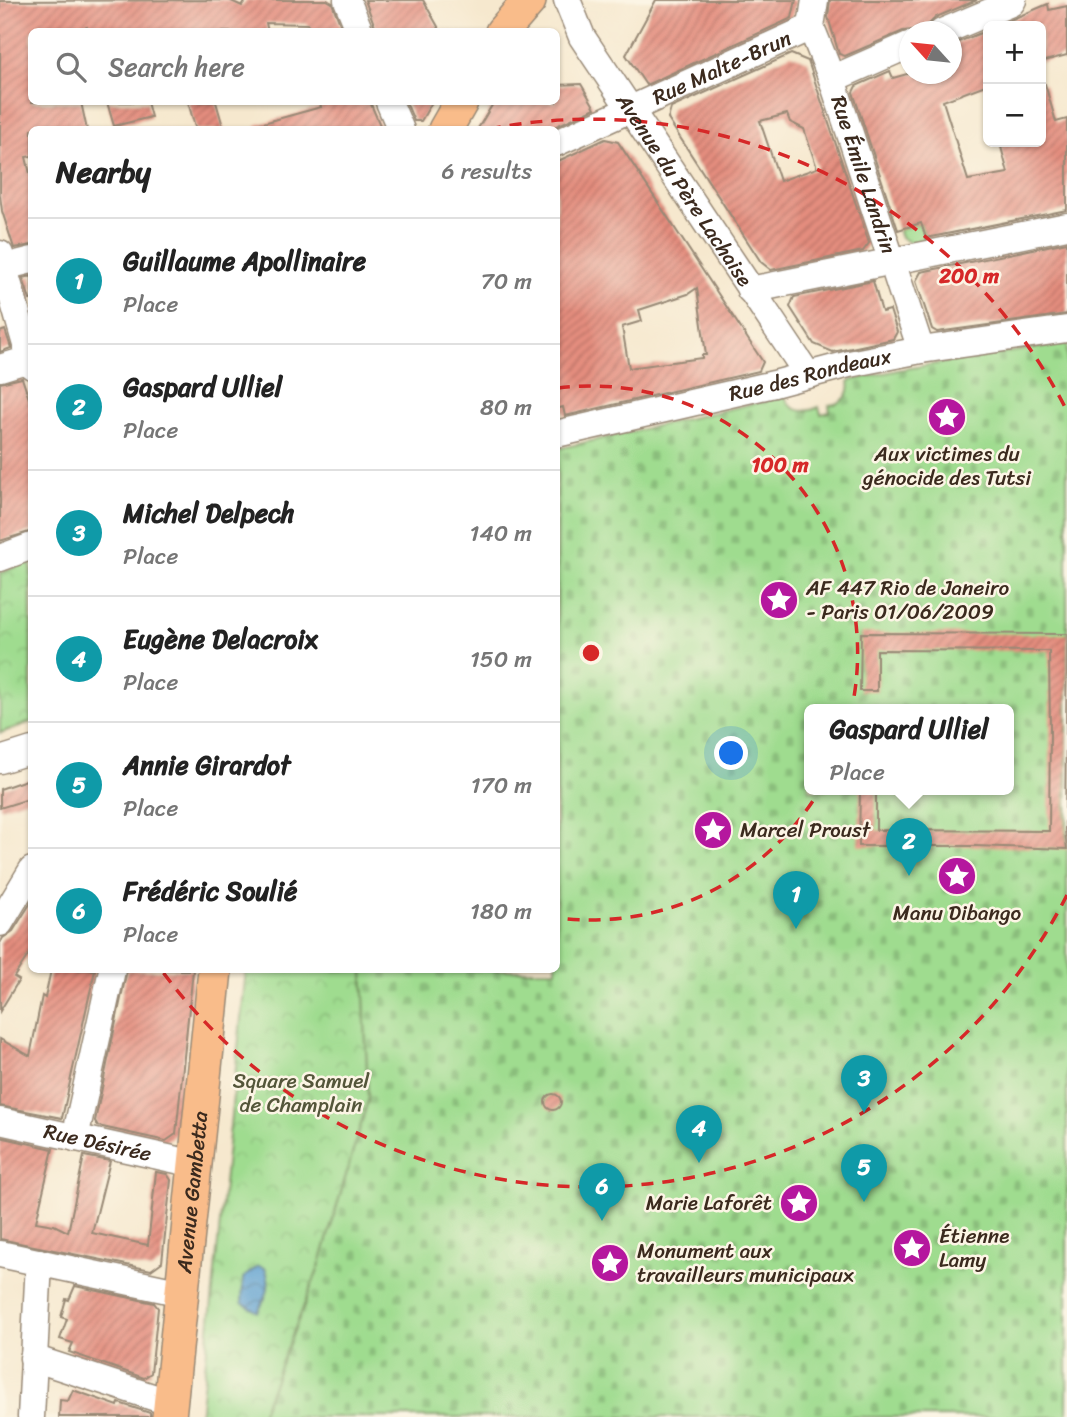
<!DOCTYPE html>
<meta charset="utf-8">
<style>
body{margin:0;font-family:Sriracha,sans-serif;background:#f2f2f2;color:#222}
.controls{position:absolute;right:21px;top:21px;display:grid;overflow:hidden;border-radius:10px;box-shadow:0 2px 5px #0004}
.controls button{width:63px;height:63px;display:grid;place-items:center;padding:0;border:0;border-bottom:2px solid #e0e0e0;background:#fff;color:#222;font:35px sans-serif}
.compass{position:absolute;left:899px;top:21px;width:63px;height:63px;border-radius:50%;background:#fff;box-shadow:0 2px 5px #0004;rotate:297deg}
.you{position:absolute;left:732px;top:754px;width:24px;height:24px;margin:-18px;border:5px solid #fff;border-radius:50%;background:#1a73e8;box-shadow:0 0 0 10px #1a73e833}
.badge{display:grid;place-items:center;width:46px;height:46px;border-radius:50%;background:#b45309;color:#fff;font-size:23px;font-weight:700}
.pin{position:absolute;translate:-50% -58px;filter:drop-shadow(0 2px 4px #0008)}
.pin::after{content:'';position:absolute;top:37px;width:24px;height:21px;background:inherit;clip-path:polygon(0 0,100% 0,50% 100%)}
.popup{position:absolute;left:804px;top:704px;width:210px;height:91px;box-sizing:border-box;display:grid;place-content:center;border-radius:10px;background:#fff;filter:drop-shadow(0 2px 5px #0005);font-size:23px;white-space:nowrap;color:#767676}
.popup b{font-size:26px;color:#222}
.popup::after{content:'';position:absolute;left:50%;top:100%;margin-left:-14px;border:14px solid transparent;border-top-color:#fff}
.list{margin:0;padding:0;list-style:none}
h2{display:flex;justify-content:space-between;align-items:center;height:91px;margin:0;padding:0 28px;font-size:30px}
h2 small{font-size:23px;font-weight:400;color:#767676}
.list li{display:grid;grid-template-columns:46px 1fr auto;gap:21px;align-items:center;box-sizing:border-box;height:126px;padding:0 28px;border-top:2px solid #e0e0e0}
.list b{display:block;font-size:26px;white-space:nowrap}
.list p{margin:0;font-size:23px;white-space:nowrap;color:#767676}
.list em{font-size:23px;font-style:normal;color:#767676}
.icon{flex:none;width:38px;height:38px;fill:none;stroke:currentColor;stroke-width:2;stroke-linecap:round;stroke-linejoin:round}
.map{position:relative;flex:none;width:1067px;height:1417px;overflow:hidden}
.search{position:absolute;background:#fff;box-shadow:0 2px 5px #0004;left:28px;top:28px;width:532px;height:77px;display:flex;align-items:center;gap:18px;box-sizing:border-box;padding:0 24px;border-radius:10px;color:#767676;font-size:26px}
.panel{position:absolute;background:#fff;box-shadow:0 2px 5px #0004;left:28px;top:126px;width:532px;height:847px;border-radius:10px}
.map>svg:first-child{display:block}
.green{fill:#9fdc8f;stroke:#6d8356;stroke-width:2}
.cemetery{fill:url(#cemetery-stones);stroke:#6d8356;stroke-width:2;fill-rule:evenodd}
.park{fill:url(#park-crowns);stroke:#6d8356;stroke-width:2}
.water{fill:url(#water-waves);stroke:#4c6578;stroke-width:2}
.building{fill:url(#building-hatch);fill-rule:evenodd}
.lines{fill:none;stroke-linecap:round;stroke-linejoin:round}
.minor-casing{stroke:#988976;stroke-width:29}
.major-casing{stroke:#988976;stroke-width:36}
.minor{stroke:#fff;stroke-width:26}
.major{stroke:#f9bc8a;stroke-width:33}
.ring{fill:none;stroke:#d62828;stroke-width:3.5;stroke-dasharray:12 9}
.labels{text-anchor:middle;stroke-width:5;stroke-linejoin:round;paint-order:stroke}
.street-label{font-size:21px;fill:#3b2a1e;stroke:#fcf5e5}
.poi-label{font-size:21px;fill:#3b2a1e;stroke:#fcf5e5;text-anchor:start}
.park-label{font-size:21px;fill:#54563a;stroke:#fcf5e5}
.centre{fill:#d62828;stroke:#fcf5e5;stroke-width:3.5}
.ring-label{font-size:21px;text-anchor:middle;font-weight:bold;fill:#d62828;stroke:#fcf5e5;stroke-width:5;stroke-linejoin:round;paint-order:stroke}
</style>
<div class="map">
<svg width="1067" height="1417" viewBox="0 0 1067 1417">
<defs>
<pattern id="cemetery-stones" width="16" height="16" patternUnits="userSpaceOnUse" patternTransform="scale(1.75)"><rect width="16" height="16" fill="#9fdc8f"/><path d="M2 7V4a2 2 0 0 1 4 0v3zM10 15v-3a2 2 0 0 1 4 0v3z" fill="#8abd7b"/></pattern>
<pattern id="park-crowns" width="20" height="18" patternUnits="userSpaceOnUse" patternTransform="scale(1.75)"><rect width="20" height="18" fill="#9fdc8f"/><path d="M2 6a3 3 0 1 1 6 0M12 15a3 3 0 1 1 6 0" fill="none" stroke="#8abd7b"/></pattern>
<pattern id="water-waves" width="16" height="10" patternUnits="userSpaceOnUse" patternTransform="scale(1.75)"><rect width="16" height="10" fill="#5da0d1"/><path d="M0 5q4-4 8 0t8 0" fill="none" stroke="#4e83a9"/></pattern>
<pattern id="building-hatch" width="6" height="6" patternUnits="userSpaceOnUse" patternTransform="scale(1.75)"><rect width="6" height="6" fill="#e48d7e"/><path d="M-1 1l2-2M0 6l6-6M5 7l2-2" fill="none" stroke="#ba7367"/></pattern>
</defs>
<rect width="100%" height="100%" fill="#fcf5e5"/>
<filter id="ink" filterUnits="userSpaceOnUse"><feTurbulence type="fractalNoise" baseFrequency=".0143" numOctaves="2"/><feDisplacementMap in="SourceGraphic" scale="14" xChannelSelector="R" yChannelSelector="G"/><feConvolveMatrix kernelMatrix="1 2 1 2 8 2 1 2 1" color-interpolation-filters="sRGB"/></filter>
<filter id="wash" filterUnits="userSpaceOnUse"><feTurbulence type="fractalNoise" baseFrequency=".00686" numOctaves="4" result="noise"/><feDisplacementMap in="SourceGraphic" scale="28" xChannelSelector="R" yChannelSelector="G"/><feGaussianBlur stdDeviation="1.57" result="paint"/><feColorMatrix in="noise" values="0 0 0 0 0 0 0 0 0 0 0 0 0 0 0 0 0 1.4 0 .05"/><feComposite in="paint" operator="in"/></filter>
<g filter="url(#wash)">
<rect width="100%" height="100%" fill="#f6e8ce"/>
<path class="green" d="M 921,223 L 926,241 L 912,244 L 901,237 L 898,230 Z"/>
<path class="cemetery" d="M 1067,343 L 1067,1417 L 260,1417 L 319,1267 L 368,1100 L 363,970 L 556,970 L 557,449 L 785,396 C 790,413 806,413 819,407 L 821,414 L 830,412 L 829,405 C 842,404 852,395 849,381 L 898,370 ZM 809,710 L 1009,710 L 1009,790 L 809,790 Z"/>
<path class="park" d="M 31,561 L 31,722 L 0,733 L 0,573 Z
M 246,970 L 363,970 L 368,1100 L 319,1267 L 260,1417 L 200,1417 Z"/>
<path class="water" d="M 258,1266 L 265,1268 C 273,1285 266,1298 258,1312 L 242,1303 L 243,1278 Z"/>
<g id="blocks">
<path class="building" d="M 229,0 L 242,6 L 247,0 L 327,0 L 332,3 L 343,32 L 313,32 L 307,24 L 266,23 L 268,32 L 88,32 L 87,27 L 67,32 L 32,32 L 32,102 L 81,102 L 87,130 L 32,130 L 32,156 L 26,157 L 32,182 L 32,245 L 14,248 L 2,211 L 0,196 L 0,1 Z
M 365,0 L 423,0 L 441,32 L 377,32 Z
M 656,0 L 796,0 L 792,18 L 646,85 L 626,55 Z
M 830,0 L 977,0 L 936,17 L 929,24 L 913,30 L 903,31 L 845,56 L 839,54 L 828,17 Z
M 1048,4 L 1049,10 L 1067,6 L 1067,55 L 1041,62 L 1041,26 L 996,26 Z
M 988,30 L 988,84 L 943,101 L 968,180 L 1008,173 L 1001,147 L 1004,146 L 1003,142 L 1041,142 L 1041,84 L 1045,84 L 1056,122 L 1067,119 L 1067,210 L 926,238 L 921,223 L 898,230 L 853,92 L 856,86 L 890,71 L 893,78 L 907,74 L 951,74 L 951,45 Z
M 791,54 L 808,61 L 869,243 L 863,251 L 771,270 L 761,262 L 668,119 L 671,108 ZM 787,114 L 790,122 L 804,129 L 817,168 L 780,181 L 760,121 Z
M 581,84 L 595,108 L 548,130 L 477,130 L 494,102 L 556,102 L 556,85 Z
M 107,102 L 147,102 L 151,117 L 114,126 Z
M 188,102 L 216,102 L 224,130 L 196,130 Z
M 320,102 L 370,102 L 382,130 L 256,130 L 256,125 L 321,107 Z
M 406,102 L 432,102 L 421,121 L 414,121 Z
M 605,139 L 618,142 L 763,362 L 759,371 L 565,416 L 563,407 L 556,409 L 556,162 ZM 697,288 L 706,355 L 702,355 L 702,358 L 629,368 L 622,327 L 642,321 L 639,310 L 688,294 Z
M 1067,242 L 1067,314 L 937,332 L 932,329 L 916,281 L 921,272 Z
M 32,276 L 32,300 L 30,300 L 23,278 Z
M 873,281 L 882,312 L 890,310 L 897,332 L 893,339 L 833,352 L 814,344 L 790,307 L 794,297 Z
M 5,330 L 11,348 L 0,352 L 0,332 Z
M 22,378 L 32,408 L 32,531 L 0,541 L 0,383 Z
M 861,633 L 1067,634 L 1065,830 L 1067,849 L 974,846 L 859,846 L 860,790 L 876,790 L 876,830 L 1049,831 L 1050,730 L 1049,651 L 877,650 L 877,691 L 860,691 Z
M 32,778 L 32,798 L 0,808 L 0,789 Z
M 32,901 L 32,949 L 14,977 L 19,980 L 0,1011 L 0,943 L 3,938 L 13,931 Z
M 51,970 L 95,970 L 62,1118 L 0,1106 L 0,1039 L 30,1056 L 42,996 L 45,998 Z
M 127,970 L 193,970 L 176,1134 L 166,1141 L 98,1126 L 95,1121 Z
M545 1102a8 8 0 1 1 16 0a8 8 0 1 1-16 0Z
M 0,1137 L 53,1149 L 36,1222 L 54,1225 L 68,1232 L 84,1156 L 110,1161 L 92,1233 L 148,1245 L 156,1172 L 167,1174 L 171,1180 L 162,1262 L 151,1270 L 0,1239 Z
M 75,1286 L 154,1303 L 158,1308 L 151,1373 L 144,1378 L 69,1352 L 73,1343 L 60,1339 L 67,1319 L 61,1317 L 66,1299 L 69,1300 Z
M 73,1390 L 118,1406 L 119,1403 L 150,1413 L 150,1417 L 59,1417 L 60,1400 L 68,1401 Z"/>
</g>
</g>
<g filter="url(#ink)">
<use href="#blocks" fill-opacity="0" stroke="#988976" stroke-width="2"/>
<g class="lines">
<g class="minor-casing">
<g id="minor">
<path d="M 347,0 L 360,32"/>
<path id="s1" d="M 567,0 L 582,37 L 808,375"/>
<path id="s2" d="M 815,0 L 811,27 L 832,79 L 921,350"/>
<path d="M 942,32 L 1011,3 L 1013,0"/>
<path d="M 832,79 L 909,45"/>
<path d="M 389,102 L 401,130"/>
<path id="s3" d="M 556,143 L 811,27"/>
<path d="M 0,254 L 32,366"/>
<path d="M 4,267 L 32,260"/>
<path d="M 750,290 L 1067,226"/>
<path d="M 0,368 L 29,359"/>
<path id="s4" d="M 556,434 L 774,384 L 849,364 L 921,350 L 1067,329"/>
<path d="M 0,558 L 32,546"/>
<path d="M 0,760 L 32,750"/>
<path d="M 0,923 L 32,870"/>
<path id="s5" d="M 0,1121 L 195,1164"/>
<path d="M 75,1138 L 112,970"/>
<path d="M 0,1254 L 182,1293"/>
<path d="M 33,1358 L 171,1403"/>
<path d="M 31,1417 L 39,1262"/>
</g>
</g>
<g class="major-casing">
<g id="major">
<path d="M 502,32 L 529,1"/>
<path d="M 445,130 L 461,102"/>
<path id="s6" d="M 169,1417 L 215,970"/>
</g>
</g>
<use href="#minor" class="minor"/>
<use href="#major" class="major"/>
</g>
</g>
<g class="ring">
<path d="M558 388A267 267 0 1 1 558 918"/>
<path d="M1067 895A534 534 0 0 1 162 971M489 129A534 534 0 0 1 1067 411"/>
</g>
<defs>
<g id="sight-disc" transform="scale(2.0125)"><circle r="9.5" fill="#b5179e" stroke="#fcf5e5"/><path d="M0-6L1.8-2.2L6-1.7L2.9 1.2L3.7 5.4L0 3.3L-3.7 5.4L-2.9 1.2L-6-1.7L-1.8-2.2Z" fill="#fff"/></g>
</defs>
<g fill-rule="evenodd">
<use href="#sight-disc" x="947" y="417"/>
<use href="#sight-disc" x="779" y="600"/>
<use href="#sight-disc" x="713" y="830"/>
<use href="#sight-disc" x="957" y="876"/>
<use href="#sight-disc" x="799" y="1203"/>
<use href="#sight-disc" x="912" y="1248"/>
<use href="#sight-disc" x="610" y="1263"/>
</g>
<g class="labels">
<g class="street-label">
<text dy="7" stroke="none"><textPath href="#s3" startOffset="182">Rue Malte-Brun</textPath></text>
<text dy="7" stroke="none"><textPath href="#s2" startOffset="184">Rue Émile Landrin</textPath></text>
<text dy="7" stroke="none"><textPath href="#s1" startOffset="224">Avenue du Père Lachaise</textPath></text>
<text dy="7" stroke="none"><textPath href="#s4" startOffset="261">Rue des Rondeaux</textPath></text>
<text dy="7" stroke="none"><textPath href="#s5" startOffset="100">Rue Désirée</textPath></text>
<text dy="7" stroke="none"><textPath href="#s6" startOffset="226">Avenue Gambetta</textPath></text>
</g>
<g class="poi-label">
<text x="947" y="461" text-anchor="middle">Aux victimes du<tspan x="947" dy="24">génocide des Tutsi</tspan></text>
<text x="806" y="595">AF 447 Rio de Janeiro<tspan x="806" dy="24">- Paris 01/06/2009</tspan></text>
<text x="740" y="837">Marcel Proust</text>
<text x="957" y="920" text-anchor="middle">Manu Dibango</text>
<text x="772" y="1210" text-anchor="end">Marie Laforêt</text>
<text x="939" y="1243">Étienne<tspan x="939" dy="24">Lamy</tspan></text>
<text x="637" y="1258">Monument aux<tspan x="637" dy="24">travailleurs municipaux</tspan></text>
</g>
<g class="park-label">
<text x="301" y="1088">Square Samuel<tspan x="301" dy="24">de Champlain</tspan></text>
</g>
</g>
<circle cx="591" cy="653" r="10" class="centre"/>
<g class="ring-label">
<text x="969" y="283">200 m</text>
<text x="780" y="472">100 m</text>
</g>
</svg>
<div class="controls">
<button>+</button>
<button>−</button>
</div>
<svg class="compass" viewBox="-18 -18 36 36"><path d="M0-13l5 13h-10z" fill="#e53935"/><path d="M0 13l5-13h-10z" fill="#767676"/></svg>
<div class="you"></div>
<div class="pin badge" style="left:796px;top:929px;background:#0f9aa8">1</div>
<div class="pin badge" style="left:909px;top:876px;background:#0f9aa8">2</div>
<div class="popup"><b>Gaspard Ulliel</b>Place</div>
<div class="pin badge" style="left:864px;top:1113px;background:#0f9aa8">3</div>
<div class="pin badge" style="left:699px;top:1163px;background:#0f9aa8">4</div>
<div class="pin badge" style="left:864px;top:1202px;background:#0f9aa8">5</div>
<div class="pin badge" style="left:602px;top:1221px;background:#0f9aa8">6</div>
<div class="search"><svg class="icon" aria-label="search" viewBox="0 0 24 24"><circle cx="10" cy="10" r="6"/><path d="M15 15l6 6"/></svg>Search here</div>
<section class="panel">
<h2>Nearby<small>6 results</small></h2>
<ul class="list">
<li><span class="badge" style="background:#0f9aa8">1</span><div><b>Guillaume Apollinaire</b><p>Place</p></div><em>70 m</em></li>
<li><span class="badge" style="background:#0f9aa8">2</span><div><b>Gaspard Ulliel</b><p>Place</p></div><em>80 m</em></li>
<li><span class="badge" style="background:#0f9aa8">3</span><div><b>Michel Delpech</b><p>Place</p></div><em>140 m</em></li>
<li><span class="badge" style="background:#0f9aa8">4</span><div><b>Eugène Delacroix</b><p>Place</p></div><em>150 m</em></li>
<li><span class="badge" style="background:#0f9aa8">5</span><div><b>Annie Girardot</b><p>Place</p></div><em>170 m</em></li>
<li><span class="badge" style="background:#0f9aa8">6</span><div><b>Frédéric Soulié</b><p>Place</p></div><em>180 m</em></li>
</ul>
</section>
</div>
